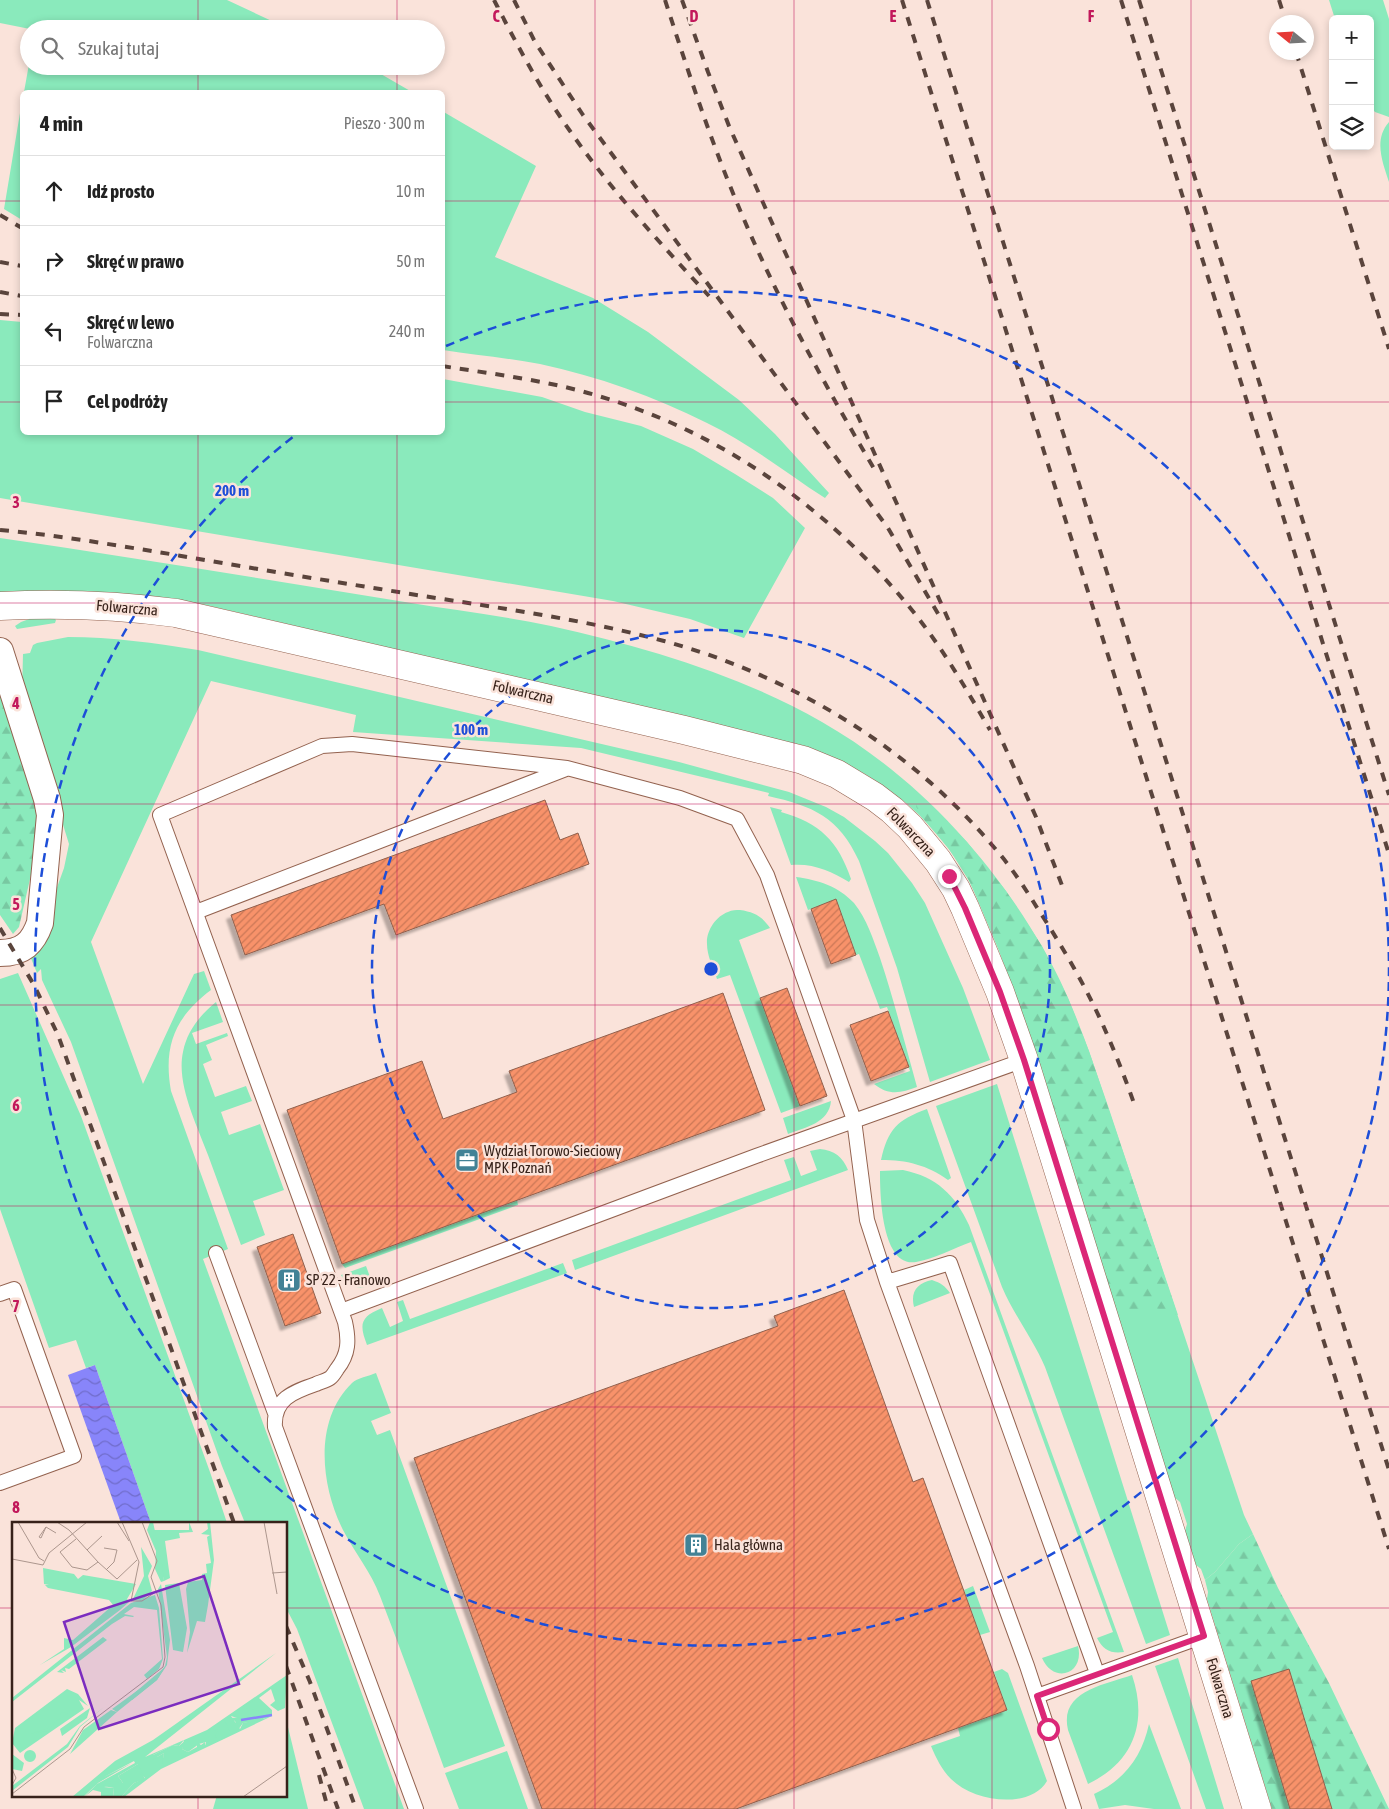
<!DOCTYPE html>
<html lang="pl">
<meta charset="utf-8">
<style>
body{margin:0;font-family:"Asap Condensed",sans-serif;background:#f6f6f6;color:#222}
.controls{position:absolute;right:15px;top:15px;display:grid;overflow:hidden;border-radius:8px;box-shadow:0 2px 8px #0003}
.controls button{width:45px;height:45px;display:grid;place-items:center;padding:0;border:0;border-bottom:1px solid #e0e0e0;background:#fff;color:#222;font:25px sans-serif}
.compass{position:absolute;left:1269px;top:15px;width:45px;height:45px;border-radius:50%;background:#fff;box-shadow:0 2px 8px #0003;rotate:288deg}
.stop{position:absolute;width:15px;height:15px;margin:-11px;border:4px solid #db2777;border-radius:50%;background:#fff}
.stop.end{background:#db2777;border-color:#fff;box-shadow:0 1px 5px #0008}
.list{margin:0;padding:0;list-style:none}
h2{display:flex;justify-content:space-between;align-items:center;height:65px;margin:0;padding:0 20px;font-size:21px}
h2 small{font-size:16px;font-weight:400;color:#767676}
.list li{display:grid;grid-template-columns:32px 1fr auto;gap:15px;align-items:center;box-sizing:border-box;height:70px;padding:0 20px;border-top:1px solid #e0e0e0}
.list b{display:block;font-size:19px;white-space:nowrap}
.list p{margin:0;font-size:16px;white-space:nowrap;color:#767676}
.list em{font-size:16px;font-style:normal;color:#767676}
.icon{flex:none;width:28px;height:28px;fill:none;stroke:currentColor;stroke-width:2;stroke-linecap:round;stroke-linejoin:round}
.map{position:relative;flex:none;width:1389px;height:1809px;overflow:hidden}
.search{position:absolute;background:#fff;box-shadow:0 2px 8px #0003;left:20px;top:20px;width:425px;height:55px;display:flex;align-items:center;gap:12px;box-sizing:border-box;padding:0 18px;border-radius:28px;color:#767676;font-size:19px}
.panel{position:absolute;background:#fff;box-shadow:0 2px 8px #0003;left:20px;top:90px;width:425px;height:345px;border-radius:8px}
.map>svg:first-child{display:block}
.green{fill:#8aeabc}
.forest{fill:url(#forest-firs)}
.water{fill:url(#water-waves)}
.building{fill:url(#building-hatch);stroke:#90604d;filter:url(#shadow)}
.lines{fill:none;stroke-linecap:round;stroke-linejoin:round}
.lane-casing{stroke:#93624f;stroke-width:16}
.street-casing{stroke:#93624f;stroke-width:28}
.secondary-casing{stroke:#93624f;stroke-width:29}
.lane{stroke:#fff;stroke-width:14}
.street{stroke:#fff;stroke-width:26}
.secondary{stroke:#fff;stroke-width:28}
.rail{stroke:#5a443c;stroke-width:4;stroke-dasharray:9 9;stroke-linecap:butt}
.route{stroke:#db2777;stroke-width:6}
.grid{fill:none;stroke:#c2185b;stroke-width:1;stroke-opacity:0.55}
.ring{fill:none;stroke:#1d4ed8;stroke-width:2.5;stroke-dasharray:9 6}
.labels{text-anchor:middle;stroke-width:5;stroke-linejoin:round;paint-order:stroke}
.street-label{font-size:15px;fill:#37221a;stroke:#fae3da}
.poi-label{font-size:15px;fill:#37221a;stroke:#fae3da;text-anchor:start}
.inset-river{fill:none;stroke:#8885fa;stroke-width:2.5}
.inset-road{fill:none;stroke:#ac968d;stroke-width:1}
.view{fill:#7b2cbf;fill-opacity:0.15;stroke:#7b2cbf;stroke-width:2.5}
.inset-edge{fill:none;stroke:#37221a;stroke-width:2.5}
.grid-label{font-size:16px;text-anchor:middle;font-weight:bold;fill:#c2185b;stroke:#fae3da;stroke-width:5;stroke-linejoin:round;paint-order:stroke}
.centre{fill:#1d4ed8;stroke:#fae3da;stroke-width:2.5}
.ring-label{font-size:15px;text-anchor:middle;font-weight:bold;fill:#1d4ed8;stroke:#fae3da;stroke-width:5;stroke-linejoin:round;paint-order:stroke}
</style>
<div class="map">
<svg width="1389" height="1809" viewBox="0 0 1389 1809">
<defs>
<pattern id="forest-firs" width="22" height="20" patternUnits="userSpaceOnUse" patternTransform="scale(1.25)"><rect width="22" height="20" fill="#8aeabc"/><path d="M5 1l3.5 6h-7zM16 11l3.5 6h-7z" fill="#78c8a1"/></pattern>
<pattern id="water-waves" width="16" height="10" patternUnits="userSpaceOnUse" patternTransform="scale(1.25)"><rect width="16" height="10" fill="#8885fa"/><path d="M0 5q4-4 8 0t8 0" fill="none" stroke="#706cca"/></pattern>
<pattern id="building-hatch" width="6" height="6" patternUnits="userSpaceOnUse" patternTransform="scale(1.25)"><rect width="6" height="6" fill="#f8926a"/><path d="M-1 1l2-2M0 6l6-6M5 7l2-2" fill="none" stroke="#ca7756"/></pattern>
<filter id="shadow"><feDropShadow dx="-4.5" dy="4.5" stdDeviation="1" flood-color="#0004"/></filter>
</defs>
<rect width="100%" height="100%" fill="#fae3da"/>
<path class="green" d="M 0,0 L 227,0 L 289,29 L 30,29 L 0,23 Z
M 1329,0 L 1383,0 L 1389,19 L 1389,117 L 1375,112 L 1370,106 L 1370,19 L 1335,19 Z
M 29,64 L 29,66 L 367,66 L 412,92 L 24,92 Z
M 22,101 L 22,220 L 4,209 Z
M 442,111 L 536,166 L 495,257 L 593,298 L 648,332 L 739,400 L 775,434 L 829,493 L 825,498 C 786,473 749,443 707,423 C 655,397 597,376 540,364 C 508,358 475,355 443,350 Z
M 1389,122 L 1389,182 C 1383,163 1373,140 1389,122 Z
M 0,320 L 22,322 L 22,432 L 442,432 L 443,379 L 542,397 L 585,412 L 641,426 L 693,449 L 735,474 L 773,498 L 805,528 L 744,638 L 690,619 L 613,601 L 0,498 Z
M 0,538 C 135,558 270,580 405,602 C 453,610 503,616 551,626 C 645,647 738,674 822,722 C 913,774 989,855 1041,945 C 1071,995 1089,1051 1108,1106 L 1244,1515 L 1253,1534 L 1239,1544 L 1215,1572 L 1205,1580 L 1201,1569 L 1196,1565 L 1185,1531 L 1187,1524 L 1180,1502 L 1174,1497 C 1134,1370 1094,1242 1055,1114 C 1036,1055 1018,995 994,937 C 981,906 969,875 948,848 C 912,799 862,767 805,746 L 206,605 C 138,593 70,588 0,593 Z
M 32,618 L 54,618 L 56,620 L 55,623 L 17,629 L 15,626 L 21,622 Z
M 68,637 C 112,637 155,643 198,650 L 679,762 L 789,792 L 826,807 L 844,817 L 875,841 L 888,853 L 912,883 L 925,903 L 963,988 L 990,1060 L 930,1082 L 897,968 L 859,861 C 839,817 813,806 768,796 L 769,793 L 581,748 L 353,732 L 356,715 L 211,681 L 91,942 L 143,1084 L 194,974 L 204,971 L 211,990 C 175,1017 163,1046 171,1091 L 228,1249 L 203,1259 L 404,1809 L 364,1809 L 297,1629 L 286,1608 L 286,1523 L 245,1523 L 222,1466 L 71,1042 L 42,980 L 41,969 L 37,973 L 30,956 L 36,946 L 64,868 L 69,844 L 22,692 L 23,654 L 30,653 L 33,645 L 37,643 Z
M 770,807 L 782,810 L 781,812 C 820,823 838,841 851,879 L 849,882 C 831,871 813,863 791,865 Z
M 796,877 C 818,880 838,886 854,903 C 867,919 873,939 880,958 C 894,1000 905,1044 917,1087 C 901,1093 889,1096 874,1084 L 910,1071 L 887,1007 L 880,1009 L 859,954 L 856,955 L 836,900 L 808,910 Z
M 740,910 C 754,912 762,916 770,928 L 739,940 L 800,1106 L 781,1113 L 730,975 L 717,979 C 713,967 707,956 707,944 C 706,931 716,916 728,912 C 732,910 736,910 740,910 Z
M 18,973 L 81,1116 L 210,1472 L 227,1523 L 151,1523 L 95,1365 L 86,1368 L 76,1340 L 49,1348 L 0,1209 L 0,979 Z
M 216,1002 L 223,1022 L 192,1033 L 196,1044 L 227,1033 L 228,1036 L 206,1045 L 212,1060 L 203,1064 L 215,1097 L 246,1086 L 252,1101 L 221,1112 L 229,1135 L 260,1124 L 284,1190 L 253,1201 L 265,1235 L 241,1245 C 230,1215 219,1185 208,1155 C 197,1125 176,1084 183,1052 C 187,1031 200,1015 216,1002 Z
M 997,1084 L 1170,1635 L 1146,1644 L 1045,1367 C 1033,1339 1014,1315 1002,1287 L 936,1106 Z
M 831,1101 C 829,1123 806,1127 788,1134 L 783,1118 Z
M 927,1109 L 951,1178 L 948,1180 C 927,1165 907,1160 881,1160 C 888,1129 897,1120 927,1109 Z
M 820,1149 C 834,1150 843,1157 848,1170 L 575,1270 L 572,1260 L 791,1180 L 784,1160 L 794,1157 L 801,1176 L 817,1170 L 810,1151 Z
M 903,1170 C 937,1177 955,1195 969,1225 L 1124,1652 C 1111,1654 1103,1650 1097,1638 L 1113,1632 L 971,1242 C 954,1248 934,1259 916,1262 C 881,1268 880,1193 880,1171 Z
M 517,1200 L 518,1205 L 345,1268 L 342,1264 Z
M 563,1263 L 567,1273 L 367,1345 C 359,1324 360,1317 382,1308 L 390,1327 L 403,1321 L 397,1302 L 403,1300 L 410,1319 Z
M 366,1266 L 373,1285 C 359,1290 348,1288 341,1275 Z
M 932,1280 C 941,1283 945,1286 950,1293 L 914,1307 C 910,1291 918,1283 932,1280 Z
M 376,1373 L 391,1413 L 371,1421 L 377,1435 L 390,1430 L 505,1746 L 444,1768 C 423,1710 402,1653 380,1596 C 371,1572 355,1553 343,1530 C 321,1486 313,1421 352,1383 C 357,1378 369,1376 376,1373 Z
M 973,1586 L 990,1632 L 980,1635 L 964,1590 Z
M 1078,1646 C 1085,1674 1054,1685 1042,1658 Z
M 1178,1658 L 1224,1809 L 1206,1809 L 1155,1666 Z
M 1002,1669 L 1008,1673 L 1047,1781 C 1031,1809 975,1803 951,1779 C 942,1770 936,1758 931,1746 L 960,1736 L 958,1728 L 1007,1710 L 994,1672 Z
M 1132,1675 C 1148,1722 1134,1762 1088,1784 L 1068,1730 C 1059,1691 1104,1685 1132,1675 Z
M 286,1719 L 308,1809 L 213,1809 L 217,1795 L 286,1795 Z
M 1149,1724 L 1181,1809 L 1154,1809 L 1125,1805 L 1099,1809 L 1094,1794 C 1125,1780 1142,1756 1149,1724 Z
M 507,1751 L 528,1809 L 459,1809 L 445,1773 Z"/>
<path class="forest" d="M 0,691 L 39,808 L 33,866 L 19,927 L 13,934 L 0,915 Z
M 917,801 L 929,804 L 967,842 L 1006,891 L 1042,946 L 1068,998 L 1089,1051 L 1178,1315 C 1160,1310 1146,1301 1132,1315 C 1120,1314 1117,1305 1111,1295 L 1030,1037 L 999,951 L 970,882 L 949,849 L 920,815 L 916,806 Z
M 1253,1534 L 1278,1588 L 1329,1683 L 1389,1809 L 1272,1809 L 1207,1599 L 1208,1592 L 1205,1580 L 1215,1572 L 1239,1544 Z"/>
<path class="water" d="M 95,1365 L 151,1523 L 121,1523 L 68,1375 Z"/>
<path class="building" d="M 545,800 L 560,840 L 578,833 L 589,864 L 396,935 L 384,904 L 245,955 L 231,915 Z
M 836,899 L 856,955 L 831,964 L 811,909 Z
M 787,988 L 827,1096 L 800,1106 L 760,998 Z
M 723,993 L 765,1110 L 342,1264 L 287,1110 L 422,1061 L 443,1119 L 517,1092 L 509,1071 Z
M 888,1011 L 909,1067 L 871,1081 L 850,1025 Z
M 293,1234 L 321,1313 L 285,1326 L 257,1247 Z
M 844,1290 L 913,1482 L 923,1478 L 1007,1710 L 736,1809 L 542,1809 L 414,1458 L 778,1326 L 774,1316 Z
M 1289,1669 L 1332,1809 L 1290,1809 L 1251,1681 Z"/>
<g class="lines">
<g class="lane-casing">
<path id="lane" d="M 196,912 L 566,769
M 216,1253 L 275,1413
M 887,1282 L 1027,1666 L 1074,1809
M 0,1294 L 14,1289 L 74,1456 L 0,1483
M 341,1311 L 756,1156 L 1024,1060
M 1037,1696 L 1204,1636
M 416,1809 L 275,1427 C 273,1399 293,1392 316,1384 C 320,1382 326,1381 330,1378 C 333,1376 335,1372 337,1369 C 349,1354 349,1340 345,1322 L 160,815 L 322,746 L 352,744 L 567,768 L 680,798 L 737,819 L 767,875 L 854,1120 L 867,1220 L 887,1282 L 950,1263 L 1097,1673"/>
</g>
<g class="street-casing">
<path id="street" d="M 0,651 L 47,799 L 50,815 L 40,923 C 33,943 23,953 0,953"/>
</g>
<g class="secondary-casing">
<path id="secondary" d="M 0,606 C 61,603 116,605 176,613 L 684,730 L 803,760 L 837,774 L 875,797 L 892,810 L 910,827 L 938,861 L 956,889 L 965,908 L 1000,992 L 1024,1060 L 1257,1809"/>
</g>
<use href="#lane" class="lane"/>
<use href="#street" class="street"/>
<use href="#secondary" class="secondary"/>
<path class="rail" d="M 494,0 C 517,45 541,90 570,131 C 611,190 660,243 709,296
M 514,0 L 535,42 L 583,115 L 888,528 L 940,617
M 665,0 C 688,71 711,142 740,210 C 778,301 826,387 876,472
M 682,0 L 708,72 L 729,126 L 1036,817 L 1063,888
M 902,0 L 1389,1549
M 927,0 L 1389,1470
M 1121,0 L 1389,854
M 1139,0 L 1389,795
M 1279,0 L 1286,22
M 1296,52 L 1389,349
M 0,215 L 22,228
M 0,262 L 22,266
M 0,292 L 22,296
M 0,314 L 22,315
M 442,366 C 493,374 545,380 595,395 C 724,432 836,513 919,619 C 946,654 968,692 990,730
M 0,530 C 57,535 114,545 170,554 C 240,566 310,578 380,589 C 475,605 571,616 664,641 C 789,675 908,746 992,845 C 1009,864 1023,885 1036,906 C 1062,946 1087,988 1106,1032 C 1117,1057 1127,1083 1136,1109
M 0,928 L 34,985 L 58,1035 L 234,1523
M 286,1626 L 310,1682 L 356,1809
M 286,1666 L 338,1809
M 319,1775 L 328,1809"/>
</g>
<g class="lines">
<path class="route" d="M 949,876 L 965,908 L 1000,992 L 1024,1060 L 1204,1636 L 1037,1696 L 1048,1729"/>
</g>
<path class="grid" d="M 198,0 L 198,29M 397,0 L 397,29M 595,0 L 595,1809M 794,0 L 794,1809M 992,0 L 992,1809M 1191,0 L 1191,1809M 198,66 L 198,92M 397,66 L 397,92M 0,201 L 22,201M 442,201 L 1389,201M 0,402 L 22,402M 442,402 L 1389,402M 198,432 L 198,1523M 397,432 L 397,1809M 0,603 L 1389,603M 0,804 L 1389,804M 0,1005 L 1389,1005M 0,1206 L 1389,1206M 0,1407 L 1389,1407M 0,1608 L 14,1608M 286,1608 L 1389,1608M 198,1795 L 198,1809"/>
<g class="ring">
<circle cx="711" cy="969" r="339"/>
<path d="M446 346A677 677 0 1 1 294 436"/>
</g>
<defs>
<g id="office-square" transform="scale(1.25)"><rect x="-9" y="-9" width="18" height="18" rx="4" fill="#428296" stroke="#fae3da"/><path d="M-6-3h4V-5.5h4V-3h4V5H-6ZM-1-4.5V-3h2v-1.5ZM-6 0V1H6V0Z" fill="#fff"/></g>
<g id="building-square" transform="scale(1.25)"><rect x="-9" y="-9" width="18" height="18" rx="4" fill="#428296" stroke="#fae3da"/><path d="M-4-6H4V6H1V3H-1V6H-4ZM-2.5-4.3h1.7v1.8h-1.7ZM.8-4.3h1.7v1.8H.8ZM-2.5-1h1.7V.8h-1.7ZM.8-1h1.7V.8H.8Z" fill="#fff"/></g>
</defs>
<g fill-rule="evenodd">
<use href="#office-square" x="467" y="1160"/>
<use href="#building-square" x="289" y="1280"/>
<use href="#building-square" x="696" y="1545"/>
</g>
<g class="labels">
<g class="street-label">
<text transform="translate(127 608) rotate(5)" y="5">Folwarczna</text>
<text transform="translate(523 692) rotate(13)" y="5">Folwarczna</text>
<text transform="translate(911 832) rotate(46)" y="5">Folwarczna</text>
<text transform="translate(1220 1688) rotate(73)" y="5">Folwarczna</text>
</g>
<g class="poi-label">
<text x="484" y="1156">Wydział Torowo-Sieciowy<tspan x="484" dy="17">MPK Poznań</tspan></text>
<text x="306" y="1285">SP 22 - Franowo</text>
<text x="714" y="1550">Hala główna</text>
</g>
</g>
<g transform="translate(12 1522)">
<rect width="275" height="275" fill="#fae3da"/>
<path d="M 177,0 L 181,10 L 167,11 L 168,16 L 153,19 L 158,56 L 152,59 L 141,8 L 177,8 ZM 195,0 L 198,0 L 202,38 L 196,83 L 193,100 L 185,99 L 175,131 L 178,110 L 174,67 L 176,60 L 190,58 L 190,52 L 195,51 L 194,42 L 199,41 L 195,15 L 198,13 L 189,12 L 196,7 ZM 31,46 L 62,52 L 66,57 L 71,53 L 124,62 L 115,77 L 117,80 L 108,88 L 59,125 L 28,143 L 52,127 L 52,116 L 61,118 L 101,83 L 97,78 L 36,66 L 33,63 L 37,63 L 32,62 ZM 167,61 L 175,106 L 171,130 L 161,128 L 153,63 ZM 149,62 L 158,118 L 155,143 L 145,158 L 105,190 L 100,187 L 144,155 L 153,144 L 155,135 L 146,67 ZM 143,73 L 147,86 L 151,137 L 147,147 L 135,157 L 132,153 L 150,137 L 145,88 L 122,85 L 112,92 L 122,94 L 121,95 L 113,94 L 100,102 L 0,180 L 0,176 L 119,81 ZM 91,115 L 95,118 L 57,147 L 53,146 L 54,150 L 49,148 L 52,151 L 45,150 ZM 264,131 L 133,235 L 195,208 L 275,153 L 273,186 L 266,189 L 258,183 L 263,179 L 259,167 L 247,176 L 260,188 L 260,194 L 149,247 L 112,275 L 109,275 L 122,261 L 133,256 L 125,247 L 126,242 L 106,254 L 111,261 L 92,265 L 102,266 L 101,275 L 89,275 L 89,270 L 81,268 L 72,275 L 85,262 L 123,241 L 122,239 L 92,255 L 120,241 L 86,261 L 71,275 L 60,275 L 103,239 L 141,218 ZM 219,194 L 225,196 L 254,196 L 231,201 L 228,207 ZM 172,218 L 170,227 L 176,230 L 187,222 L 194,220 L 194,223 L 157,240 L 151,239 L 152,231 L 145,235 L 141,233 L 161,223 L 167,224 ZM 55,167 L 66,172 L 54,182 L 66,172 L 76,184 L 67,178 L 72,187 L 8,231 L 0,221 L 3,206 ZM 92,185 L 68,205 L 56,225 L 0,269 L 0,264 L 55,222 L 68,204 ZM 78,186 L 75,196 L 50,214 L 48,207 ZM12 234a6 6 0 1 1 12 0a6 6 0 1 1-12 0ZM 0,232 L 12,241 L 10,249 L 0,247 Z" fill="#8aeabc" fill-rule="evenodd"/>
<path d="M 138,0 L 141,0 L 150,42 L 152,59 L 149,60 L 143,47 L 144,29 L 135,8 ZM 129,25 L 140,44 L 136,54 L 140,69 L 131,78 L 120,79 L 132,54 ZM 153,145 L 145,158 L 120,178 L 120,173 ZM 246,177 L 250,189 L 232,186 L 232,184 ZM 62,188 L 44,199 L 36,209 L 19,212 L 36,206 L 49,191 ZM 99,188 L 105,190 L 58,232 L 71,208 ZM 258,192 L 248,199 L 231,201 L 226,208 L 223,199 L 215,196 L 248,195 ZM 212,197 L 219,212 L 209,218 L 203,215 L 206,207 L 193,212 ZM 175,217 L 170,227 L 176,230 L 185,225 L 185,220 L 189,223 L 193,220 L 194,224 L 155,243 L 150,242 L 152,231 L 140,238 L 141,233 L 161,223 L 167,224 ZM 126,242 L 133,257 L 122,261 L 109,275 L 101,275 L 102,266 L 91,264 L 98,259 L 111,261 L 106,254 Z" fill="#8aeabc"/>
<path class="inset-river" d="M 229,198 L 260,193"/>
<path class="inset-road" d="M 6,0 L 27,36 L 32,39M 45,0 L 57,8 L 86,40 L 75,48 L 60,45 L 48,30 L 64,17M 105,0 L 117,19M 110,0 L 127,40 L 119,79 L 130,79 L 145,69M 252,0 L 265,72M 34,5 L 27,15 L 29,16 L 34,5 L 44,11M 92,26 L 105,28 L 102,40 L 94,48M 75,28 L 90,14M 0,37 L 31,43 L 37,31 L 75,0M 86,40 L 105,57 L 125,38M 260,51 L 275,50M 0,247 L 4,256 L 0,263M 0,272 L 58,227 L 72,205 L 151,145 L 153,135 L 149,83 L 139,55 L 145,39 L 130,0M 231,275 L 275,244"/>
<path class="view" d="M 192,54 L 227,162 L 87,207 L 52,100 Z"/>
<rect width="275" height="275" class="inset-edge"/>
</g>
<g class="grid-label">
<text x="496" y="22">C</text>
<text x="694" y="22">D</text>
<text x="893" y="22">E</text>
<text x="1091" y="22">F</text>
<text x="16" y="508">3</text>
<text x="16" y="709">4</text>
<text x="16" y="910">5</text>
<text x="16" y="1111">6</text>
<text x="16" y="1312">7</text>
<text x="16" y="1513">8</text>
</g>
<circle cx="711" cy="969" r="8" class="centre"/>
<g class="ring-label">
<text x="232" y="496">200 m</text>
<text x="471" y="735">100 m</text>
</g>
</svg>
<div class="controls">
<button>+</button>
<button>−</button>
<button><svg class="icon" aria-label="layers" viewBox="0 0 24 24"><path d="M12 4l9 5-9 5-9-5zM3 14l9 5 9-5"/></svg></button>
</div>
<svg class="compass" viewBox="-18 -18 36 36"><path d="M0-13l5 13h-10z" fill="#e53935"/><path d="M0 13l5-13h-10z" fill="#767676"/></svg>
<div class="stop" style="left:1048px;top:1729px"></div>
<div class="stop end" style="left:949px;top:876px"></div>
<div class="search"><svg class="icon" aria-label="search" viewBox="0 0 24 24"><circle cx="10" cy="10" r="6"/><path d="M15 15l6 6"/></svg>Szukaj tutaj</div>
<section class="panel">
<h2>4 min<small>Pieszo · 300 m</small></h2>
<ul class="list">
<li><svg class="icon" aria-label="ahead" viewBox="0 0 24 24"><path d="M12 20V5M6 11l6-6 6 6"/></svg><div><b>Idź prosto</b></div><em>10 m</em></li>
<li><svg class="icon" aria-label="right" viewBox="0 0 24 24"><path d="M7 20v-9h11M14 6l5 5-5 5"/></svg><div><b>Skręć w prawo</b></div><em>50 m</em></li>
<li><svg class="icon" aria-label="left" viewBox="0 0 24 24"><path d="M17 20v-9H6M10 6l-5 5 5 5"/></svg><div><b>Skręć w lewo</b><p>Folwarczna</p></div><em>240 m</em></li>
<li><svg class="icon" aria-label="arrive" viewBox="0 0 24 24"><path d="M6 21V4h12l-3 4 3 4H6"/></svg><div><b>Cel podróży</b></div></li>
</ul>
</section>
</div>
